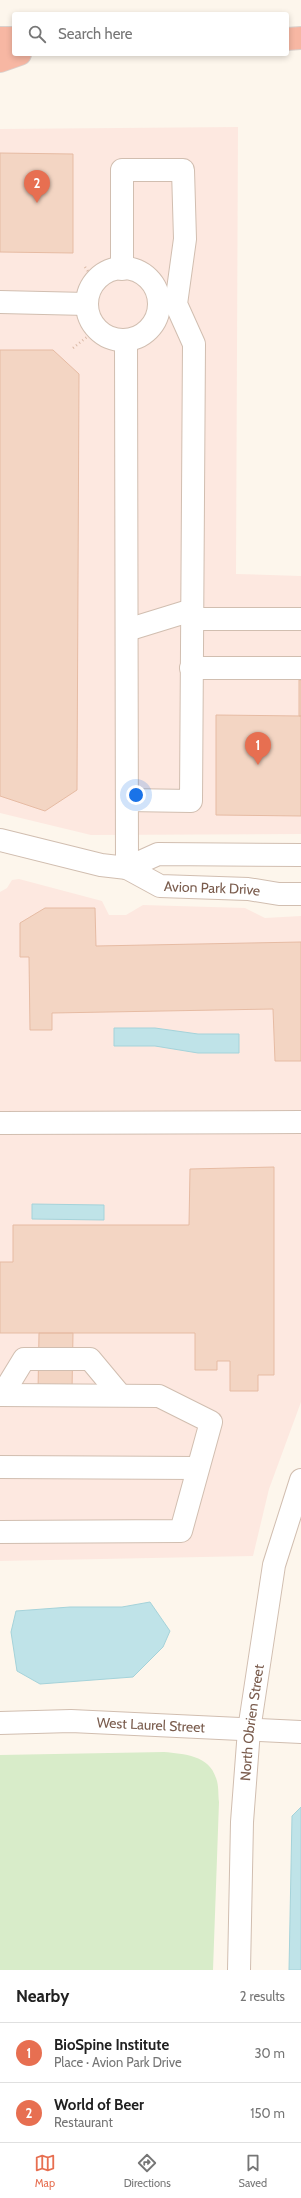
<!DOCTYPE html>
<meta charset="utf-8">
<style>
body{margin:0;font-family:Cabin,sans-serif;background:#f2f2f2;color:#222}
.you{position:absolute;left:136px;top:795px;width:14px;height:14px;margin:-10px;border:3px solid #fff;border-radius:50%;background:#1a73e8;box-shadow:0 0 0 6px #1a73e833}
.badge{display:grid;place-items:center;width:26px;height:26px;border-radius:50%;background:#e76f51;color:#fff;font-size:13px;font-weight:700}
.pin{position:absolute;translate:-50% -33px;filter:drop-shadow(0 1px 2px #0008)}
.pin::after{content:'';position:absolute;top:21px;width:14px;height:12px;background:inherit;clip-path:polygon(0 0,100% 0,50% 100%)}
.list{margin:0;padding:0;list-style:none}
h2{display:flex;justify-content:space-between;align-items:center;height:52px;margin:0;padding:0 16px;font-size:17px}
h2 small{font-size:13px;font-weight:400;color:#767676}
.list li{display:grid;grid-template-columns:26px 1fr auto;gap:12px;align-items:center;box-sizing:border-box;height:60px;padding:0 16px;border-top:1px solid #e0e0e0}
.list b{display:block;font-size:15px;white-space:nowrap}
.list p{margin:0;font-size:13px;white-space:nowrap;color:#767676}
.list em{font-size:13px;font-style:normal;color:#767676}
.icon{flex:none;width:22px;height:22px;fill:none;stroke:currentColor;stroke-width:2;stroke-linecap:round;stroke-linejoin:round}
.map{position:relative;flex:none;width:301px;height:1970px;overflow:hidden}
.search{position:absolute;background:#fff;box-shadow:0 2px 6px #0003;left:12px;right:12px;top:12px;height:44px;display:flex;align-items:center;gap:10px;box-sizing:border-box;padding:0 14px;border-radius:4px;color:#767676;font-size:15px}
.sheet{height:172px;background:#fff}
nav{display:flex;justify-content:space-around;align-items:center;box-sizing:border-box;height:56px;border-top:1px solid #e0e0e0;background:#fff;font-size:11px;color:#767676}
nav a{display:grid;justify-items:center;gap:2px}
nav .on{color:#e76f51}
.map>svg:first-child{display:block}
.commercial{fill:#fde8e0}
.green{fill:#d8ecc9}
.water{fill:#bfe3e8;stroke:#a5d3da}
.building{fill:#f3d5c3;stroke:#e6bba3}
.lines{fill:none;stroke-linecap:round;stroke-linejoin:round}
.minor-casing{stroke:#d1beb0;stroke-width:24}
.highway-casing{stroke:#dad1cd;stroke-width:24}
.path{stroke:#d9b8a5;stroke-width:2.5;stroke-dasharray:1 3;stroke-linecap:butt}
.minor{stroke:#fff;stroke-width:22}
.highway{stroke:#f7b7a3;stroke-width:22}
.labels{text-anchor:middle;stroke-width:3;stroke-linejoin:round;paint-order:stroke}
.street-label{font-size:14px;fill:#7a5c4d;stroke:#fffaf3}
</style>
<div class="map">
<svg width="301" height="1970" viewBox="0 0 301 1970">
<rect width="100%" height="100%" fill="#fdf6ec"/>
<path class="commercial" d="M 238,127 L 236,574 L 301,576 L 301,834 L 91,835 L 0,813 L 0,129 Z
M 19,879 L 102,901 L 109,915 L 126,915 L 143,905 L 245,908 L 265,918 L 301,916 L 301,1402 L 269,1489 L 253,1556 L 0,1561 L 0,892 L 7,888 L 12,880 Z"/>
<path class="green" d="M 164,1752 C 184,1754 209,1755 216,1778 C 219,1785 218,1795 219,1802 L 213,1970 L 0,1970 L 0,1755 Z"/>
<path class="water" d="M 114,1028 L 155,1028 L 198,1034 L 239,1034 L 239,1053 L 198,1053 L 155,1046 L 114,1046 Z
M 32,1204 L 104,1205 L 104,1220 L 32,1219 Z
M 150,1602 L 170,1631 L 163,1647 L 133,1677 L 40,1684 L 17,1671 L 11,1632 L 16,1611 L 70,1607 L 122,1607 Z
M 301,1807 L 301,1970 L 289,1970 L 292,1816 Z"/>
<path class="building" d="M 0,153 L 73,154 L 73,253 L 0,252 Z
M 0,350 L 53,350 L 79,374 L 77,790 L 45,811 L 0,796 Z
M 299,680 L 301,680 L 301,716 L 299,716 Z
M 216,715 L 301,716 L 301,816 L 216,815 Z
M 45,908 L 95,908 L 96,946 L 301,942 L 301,1061 L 275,1061 L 273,1009 L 52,1013 L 52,1030 L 30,1030 L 29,957 L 20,957 L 20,923 Z
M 274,1167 L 274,1375 L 258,1375 L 258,1391 L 230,1391 L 230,1361 L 217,1361 L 217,1370 L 195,1370 L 195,1333 L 0,1333 L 0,1262 L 13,1262 L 13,1225 L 189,1225 L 190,1169 Z
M 39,1333 L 73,1333 L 72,1391 L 38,1391 Z"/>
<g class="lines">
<g class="minor-casing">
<g id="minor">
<circle cx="123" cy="304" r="36"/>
<path d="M 122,269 L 122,170 L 183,170 L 185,239 L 176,304 L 194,344 L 191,801 L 127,800"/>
<path d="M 0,302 L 87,304"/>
<path d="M 126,340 L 127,868"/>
<path d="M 192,619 L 301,619"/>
<path d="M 127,630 L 192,610"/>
<path d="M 191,668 L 301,668"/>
<path id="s1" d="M 0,840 L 101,865 L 127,868 L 160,886 L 248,889 L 279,894 L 301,894"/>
<path d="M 127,868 L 158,854 L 301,855"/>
<path d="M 0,1123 L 301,1122"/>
<path d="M 0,1395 L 159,1396 L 211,1422 L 181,1531 L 0,1532"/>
<path d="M 2,1395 L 24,1359 L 90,1359 L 120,1395"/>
<path d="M 0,1467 L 197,1468"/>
<path id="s2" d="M 0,1723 L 71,1721 L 301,1732"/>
<path id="s3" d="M 239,1970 L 242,1822 L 249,1730 L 274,1565 L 301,1480"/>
</g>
</g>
<g class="highway-casing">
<path id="highway" d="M 0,38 L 14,38
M 287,39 L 301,38
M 0,61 L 20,54"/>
</g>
<path class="path" d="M 85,267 L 94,280
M 73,348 L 97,329"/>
<use href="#minor" class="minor"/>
<use href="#highway" class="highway"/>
</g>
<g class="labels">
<g class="street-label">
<text dy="5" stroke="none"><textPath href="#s1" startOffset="220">Avion Park Drive</textPath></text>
<text dy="5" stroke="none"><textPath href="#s3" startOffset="248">North Obrien Street</textPath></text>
<text dy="5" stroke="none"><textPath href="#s2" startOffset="151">West Laurel Street</textPath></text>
</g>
</g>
</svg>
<div class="you"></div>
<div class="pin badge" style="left:258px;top:765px">1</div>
<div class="pin badge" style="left:37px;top:203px">2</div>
<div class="search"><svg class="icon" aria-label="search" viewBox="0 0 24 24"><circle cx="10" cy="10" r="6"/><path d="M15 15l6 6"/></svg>Search here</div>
</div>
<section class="sheet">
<h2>Nearby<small>2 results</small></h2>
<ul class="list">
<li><span class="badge">1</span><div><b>BioSpine Institute</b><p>Place · Avion Park Drive</p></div><em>30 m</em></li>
<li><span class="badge">2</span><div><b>World of Beer</b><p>Restaurant</p></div><em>150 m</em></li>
</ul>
</section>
<nav>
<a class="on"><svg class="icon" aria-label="map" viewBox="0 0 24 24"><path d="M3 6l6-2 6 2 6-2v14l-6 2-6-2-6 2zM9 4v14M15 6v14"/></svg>Map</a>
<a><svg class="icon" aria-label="directions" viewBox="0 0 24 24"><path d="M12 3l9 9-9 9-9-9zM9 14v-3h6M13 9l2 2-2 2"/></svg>Directions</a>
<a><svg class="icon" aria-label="saved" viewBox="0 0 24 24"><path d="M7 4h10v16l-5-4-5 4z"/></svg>Saved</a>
</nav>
